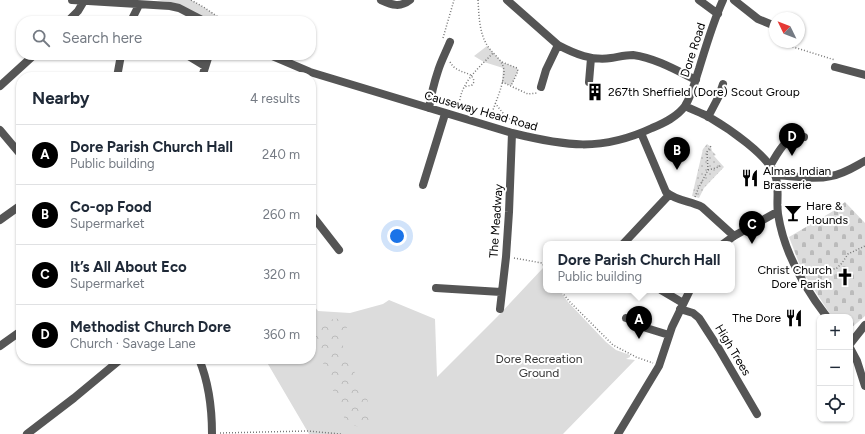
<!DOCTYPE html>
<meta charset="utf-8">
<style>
body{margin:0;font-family:Figtree,sans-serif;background:#f2f2f3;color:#1f2937}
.controls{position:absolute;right:12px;bottom:12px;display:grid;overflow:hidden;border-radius:8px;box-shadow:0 1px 3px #0004}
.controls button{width:36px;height:36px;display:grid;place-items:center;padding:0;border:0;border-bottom:1px solid #e0e1e3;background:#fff;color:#1f2937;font:20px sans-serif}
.compass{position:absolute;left:769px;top:12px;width:36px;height:36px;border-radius:50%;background:#fff;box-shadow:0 1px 3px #0004;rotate:313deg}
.you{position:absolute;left:397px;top:236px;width:14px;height:14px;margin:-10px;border:3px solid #fff;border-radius:50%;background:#1a73e8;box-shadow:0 0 0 6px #1a73e833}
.badge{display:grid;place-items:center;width:26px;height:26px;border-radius:50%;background:#000;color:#fff;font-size:13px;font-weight:700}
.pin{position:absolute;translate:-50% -33px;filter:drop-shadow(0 1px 2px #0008)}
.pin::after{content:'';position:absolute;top:21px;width:14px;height:12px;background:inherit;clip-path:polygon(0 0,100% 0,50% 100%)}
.popup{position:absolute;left:543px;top:241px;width:192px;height:52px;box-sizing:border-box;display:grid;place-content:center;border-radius:8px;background:#fff;filter:drop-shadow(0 1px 3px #0005);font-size:13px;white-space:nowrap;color:#747a83}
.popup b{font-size:15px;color:#1f2937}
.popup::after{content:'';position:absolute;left:50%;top:100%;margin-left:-8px;border:8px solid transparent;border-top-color:#fff}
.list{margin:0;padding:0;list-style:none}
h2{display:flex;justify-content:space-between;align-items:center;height:52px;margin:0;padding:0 16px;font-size:17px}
h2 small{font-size:13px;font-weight:400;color:#747a83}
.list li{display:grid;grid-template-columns:26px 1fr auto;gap:12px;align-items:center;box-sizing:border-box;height:60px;padding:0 16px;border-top:1px solid #e0e1e3}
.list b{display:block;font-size:15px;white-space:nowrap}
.list p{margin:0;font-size:13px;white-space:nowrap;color:#747a83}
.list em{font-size:13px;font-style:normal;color:#747a83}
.icon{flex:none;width:22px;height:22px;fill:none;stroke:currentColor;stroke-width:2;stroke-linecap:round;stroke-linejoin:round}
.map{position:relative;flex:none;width:865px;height:434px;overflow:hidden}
.search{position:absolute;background:#fff;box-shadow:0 1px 3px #0004;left:16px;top:16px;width:300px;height:44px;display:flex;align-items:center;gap:10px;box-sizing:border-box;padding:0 14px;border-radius:16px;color:#747a83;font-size:15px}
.panel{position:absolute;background:#fff;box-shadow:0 1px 3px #0004;left:16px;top:72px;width:300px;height:292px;border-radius:16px}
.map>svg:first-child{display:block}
.green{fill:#dcdcdc}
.forest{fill:url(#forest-crowns)}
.cemetery{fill:url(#cemetery-stones)}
.garden{fill:url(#garden-dots)}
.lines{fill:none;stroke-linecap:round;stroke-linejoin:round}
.path{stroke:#777;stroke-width:1.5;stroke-dasharray:1 2;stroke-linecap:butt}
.minor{stroke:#555;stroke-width:8}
.labels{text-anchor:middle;stroke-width:4;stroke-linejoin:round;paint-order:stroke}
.street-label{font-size:12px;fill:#000;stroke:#fff}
.poi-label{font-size:12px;fill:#000;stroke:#fff;text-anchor:start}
.park-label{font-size:12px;fill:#333;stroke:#fff}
</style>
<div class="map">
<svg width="865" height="434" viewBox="0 0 865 434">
<defs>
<pattern id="forest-crowns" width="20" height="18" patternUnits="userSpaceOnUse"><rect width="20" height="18" fill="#dcdcdc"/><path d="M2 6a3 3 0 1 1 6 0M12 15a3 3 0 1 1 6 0" fill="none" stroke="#bbb"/></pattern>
<pattern id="cemetery-stones" width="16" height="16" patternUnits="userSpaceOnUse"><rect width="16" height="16" fill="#dcdcdc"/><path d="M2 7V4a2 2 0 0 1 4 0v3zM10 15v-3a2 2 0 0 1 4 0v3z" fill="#bbb"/></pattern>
<pattern id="garden-dots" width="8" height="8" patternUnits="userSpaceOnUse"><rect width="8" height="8" fill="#dcdcdc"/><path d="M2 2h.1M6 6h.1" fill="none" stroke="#bbb" stroke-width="1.8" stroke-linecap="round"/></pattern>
</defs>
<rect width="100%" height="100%" fill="#fff"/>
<path class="green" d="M 156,0 L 191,0 L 205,8 L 224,21 L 211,21 L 175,3 Z
M 487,46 L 502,62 L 517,68 L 518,71 L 511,86 L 502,82 L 503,68 L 484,62 L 474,56 Z
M 543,268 L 546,272 L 546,290 L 559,290 L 568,302 L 606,342 L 616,350 L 630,355 L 630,357 L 626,359 L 635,360 L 563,434 L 309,434 L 265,359 L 311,359 L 311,302 L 318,311 L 350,313 L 383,304 L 389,300 L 435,319 L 437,377 L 497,317 Z"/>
<path class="forest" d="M 351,317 L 350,324 L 339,336 L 352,367 L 367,397 L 369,410 L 373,420 L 364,427 L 347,425 L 327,375 L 311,325 L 311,322 Z"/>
<path class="cemetery" d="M 845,202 L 865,223 L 865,316 L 850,329 L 850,317 L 832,317 L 802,271 L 789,237 L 835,210 Z"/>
<path class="garden" d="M 707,144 L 711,147 L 712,151 L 716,155 L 714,156 L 724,167 L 704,188 L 699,198 L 692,196 L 703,149 Z"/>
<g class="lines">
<path class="path" d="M 191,0 L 205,8 L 224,21
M 478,0 C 479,15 479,32 487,45 C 493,55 503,59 504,71 C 504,85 494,105 490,119
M 443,38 L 454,0
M 785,42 L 790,46 L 835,60
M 450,62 C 452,65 454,68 457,69 C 464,74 473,72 474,82 L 472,85 L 464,87
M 502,62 L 517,68 L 518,71 L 511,86
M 502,82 L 528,94 L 537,93
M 495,103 L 502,112 L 517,126
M 459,109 C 459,83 477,70 493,53
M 708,170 L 707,152 L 711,146
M 695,197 L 698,189 L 708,170 L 716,168 L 722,165
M 514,258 L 542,263 L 546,269
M 807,272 L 824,272 L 837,268 L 842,263 L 848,254 L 865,246
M 560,290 L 570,302 L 613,345 L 636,357 L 653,363
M 220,433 L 307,431 L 341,434"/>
<path class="minor" d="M 72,0 L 170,6 L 179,8 L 204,21
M 381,0 C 392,5 400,8 410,0
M 507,0 L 558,45 C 575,54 592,61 611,58 C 618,57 625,55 633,55 C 655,58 676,70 696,80
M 699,0 L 718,14
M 734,0 L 758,19 L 775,26
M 68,21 L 78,11 L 84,1
M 131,21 L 139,5
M 187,55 L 205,66
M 270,55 L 310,72 L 512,133 C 565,146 601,152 652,128 C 664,123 677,117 685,106 C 692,95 695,81 699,69 C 706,46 713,22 723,0
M 835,67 L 865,75
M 117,77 L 121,55
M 202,77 L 209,55
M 589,82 L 591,58
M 0,86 L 34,55
M 541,87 L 546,70 L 558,45
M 685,106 C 693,110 702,113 709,117 C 728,128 768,155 775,175 C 780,187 776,201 778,214 C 784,253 803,286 827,317
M 429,108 C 431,96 434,83 438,71 C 441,61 446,52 450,42
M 708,117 L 719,96 L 723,84
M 0,130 L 21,155
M 641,133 L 666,192 C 676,201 691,201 702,207 L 734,236
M 770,166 C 778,153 786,134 804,137
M 775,175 C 793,176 814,180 831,176 C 844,174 854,167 865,161
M 423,185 L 445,114
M 311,214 L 339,250
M 0,220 L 21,205
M 623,244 L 669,195
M 723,244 L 734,236 L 777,212
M 436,288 L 501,292
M 661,290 L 683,303
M 500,309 L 506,257 L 509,212 L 512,133
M 680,309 L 693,313 L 699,318 L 719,349 L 757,414
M 626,318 L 644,324 L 643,327 L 669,335
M 850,344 L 865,325
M 0,346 L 21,331
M 850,348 L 857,361 L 865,386
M 199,359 C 209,383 212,408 212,434
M 27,434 L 74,398 L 121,359
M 618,434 L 659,366 L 672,327 L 690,290"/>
</g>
<defs>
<g id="building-bare" transform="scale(1.38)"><path d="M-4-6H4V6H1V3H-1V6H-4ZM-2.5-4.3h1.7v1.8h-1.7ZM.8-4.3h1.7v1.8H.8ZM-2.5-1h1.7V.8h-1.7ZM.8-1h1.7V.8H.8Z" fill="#000" stroke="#fff" stroke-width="2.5" paint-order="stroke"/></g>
<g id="restaurant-bare" transform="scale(1.38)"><path d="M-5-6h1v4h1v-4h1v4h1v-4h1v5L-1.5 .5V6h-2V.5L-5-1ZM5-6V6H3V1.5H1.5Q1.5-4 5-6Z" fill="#000" stroke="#fff" stroke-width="2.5" paint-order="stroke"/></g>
<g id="bar-bare" transform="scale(1.38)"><path d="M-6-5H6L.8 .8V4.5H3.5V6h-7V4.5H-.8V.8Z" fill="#000" stroke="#fff" stroke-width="2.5" paint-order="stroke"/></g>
<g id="church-bare" transform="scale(1.38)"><path d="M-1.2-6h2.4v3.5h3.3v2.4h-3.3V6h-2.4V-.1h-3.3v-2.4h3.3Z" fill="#000" stroke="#fff" stroke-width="2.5" paint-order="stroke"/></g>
</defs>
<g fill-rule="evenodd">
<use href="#building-bare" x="595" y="92"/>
<use href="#restaurant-bare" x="750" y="178"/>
<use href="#bar-bare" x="793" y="213"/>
<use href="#church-bare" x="845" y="277"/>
<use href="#restaurant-bare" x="794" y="318"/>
</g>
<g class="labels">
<g class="street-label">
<text transform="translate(693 50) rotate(-72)" y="4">Dore Road</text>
<text transform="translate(481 111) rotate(16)" y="4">Causeway Head Road</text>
<text transform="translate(496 221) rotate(-86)" y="4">The Meadway</text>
<text transform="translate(733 350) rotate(59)" y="4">High Trees</text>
</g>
<g class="poi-label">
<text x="608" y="96">267th Sheffield (Dore) Scout Group</text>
<text x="763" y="175">Almas Indian<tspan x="763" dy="14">Brasserie</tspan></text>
<text x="806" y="210">Hare &amp;<tspan x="806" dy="14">Hounds</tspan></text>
<text x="832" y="274" text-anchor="end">Christ Church<tspan x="832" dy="14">Dore Parish</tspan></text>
<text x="781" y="322" text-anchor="end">The Dore</text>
</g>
<g class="park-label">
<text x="539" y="363">Dore Recreation<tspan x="539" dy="14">Ground</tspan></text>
</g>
</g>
</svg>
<div class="controls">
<button>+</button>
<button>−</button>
<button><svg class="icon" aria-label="locate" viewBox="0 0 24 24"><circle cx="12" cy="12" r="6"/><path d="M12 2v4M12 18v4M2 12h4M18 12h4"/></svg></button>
</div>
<svg class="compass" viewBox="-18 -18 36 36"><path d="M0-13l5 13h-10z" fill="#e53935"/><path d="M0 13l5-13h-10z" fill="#747a83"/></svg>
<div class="you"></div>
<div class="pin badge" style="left:639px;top:339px">A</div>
<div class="popup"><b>Dore Parish Church Hall</b>Public building</div>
<div class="pin badge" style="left:677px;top:170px">B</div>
<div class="pin badge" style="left:752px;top:244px">C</div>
<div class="pin badge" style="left:792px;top:156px">D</div>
<div class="search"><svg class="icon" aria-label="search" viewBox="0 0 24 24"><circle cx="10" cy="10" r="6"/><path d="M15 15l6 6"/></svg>Search here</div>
<section class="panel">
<h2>Nearby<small>4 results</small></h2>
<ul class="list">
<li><span class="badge">A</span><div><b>Dore Parish Church Hall</b><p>Public building</p></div><em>240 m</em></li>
<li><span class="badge">B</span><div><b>Co-op Food</b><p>Supermarket</p></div><em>260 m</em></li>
<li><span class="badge">C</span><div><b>It’s All About Eco</b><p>Supermarket</p></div><em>320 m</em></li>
<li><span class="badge">D</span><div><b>Methodist Church Dore</b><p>Church · Savage Lane</p></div><em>360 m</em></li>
</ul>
</section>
</div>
